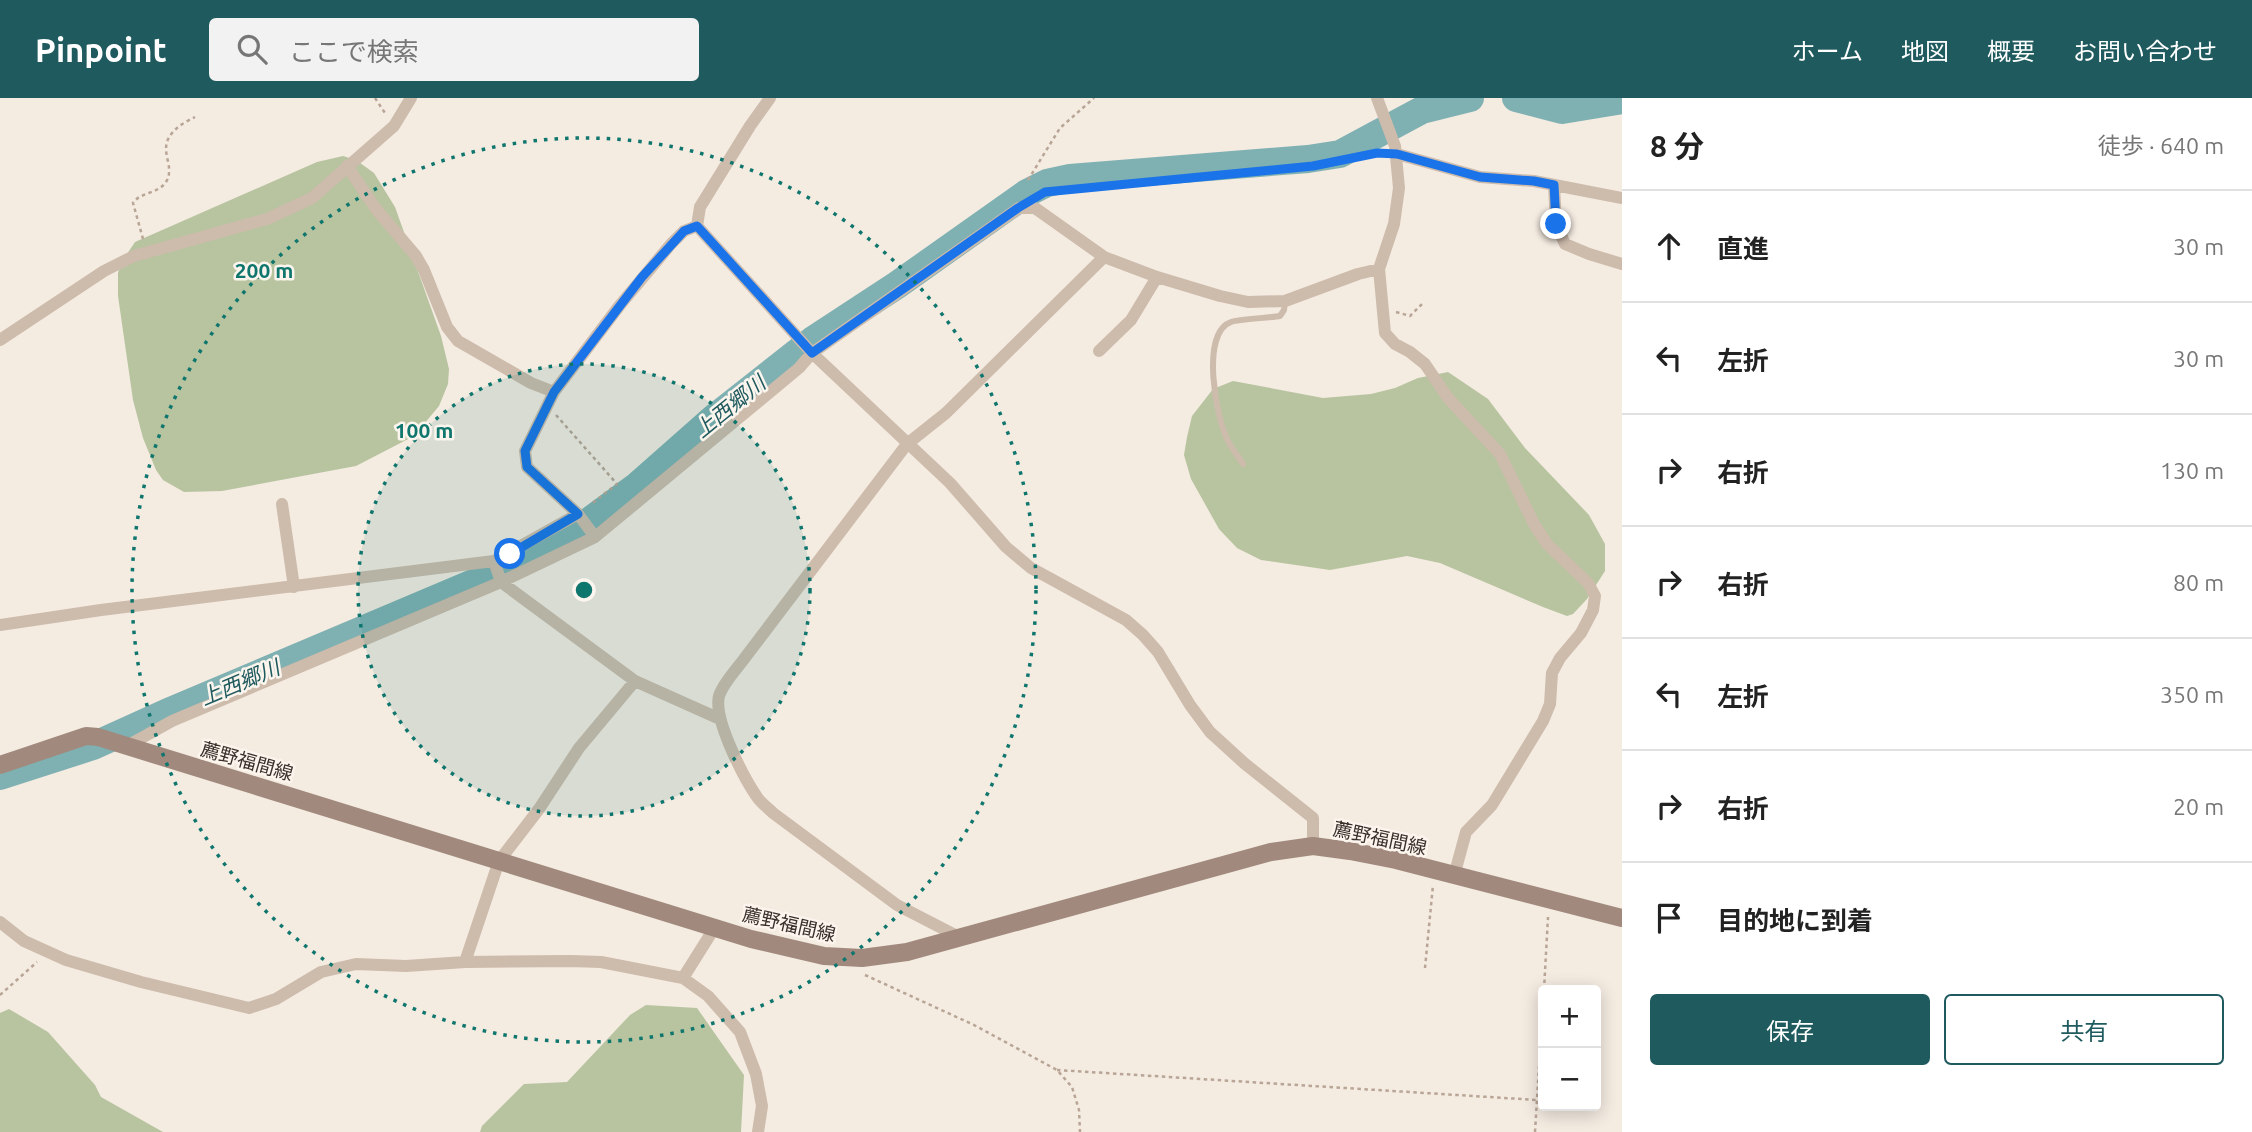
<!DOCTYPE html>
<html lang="ja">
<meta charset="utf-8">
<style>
body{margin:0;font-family:Ubuntu,"Noto Sans JP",sans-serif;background:#f2f2f2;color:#222}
.controls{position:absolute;right:21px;bottom:21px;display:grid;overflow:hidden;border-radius:7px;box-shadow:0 4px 18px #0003}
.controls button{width:63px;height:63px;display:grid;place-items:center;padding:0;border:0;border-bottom:2px solid #e0e0e0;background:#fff;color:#222;font:35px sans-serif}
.stop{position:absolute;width:21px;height:21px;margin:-16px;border:5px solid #1a73e8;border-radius:50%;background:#fff}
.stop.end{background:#1a73e8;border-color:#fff;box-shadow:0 2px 7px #0008}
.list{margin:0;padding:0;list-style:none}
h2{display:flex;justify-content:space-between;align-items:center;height:91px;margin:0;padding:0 28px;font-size:30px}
h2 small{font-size:23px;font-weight:400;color:#767676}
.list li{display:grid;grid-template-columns:46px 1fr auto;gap:21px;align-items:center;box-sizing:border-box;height:112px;padding:0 28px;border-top:2px solid #e0e0e0}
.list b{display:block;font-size:26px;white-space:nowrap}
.list em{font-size:23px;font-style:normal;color:#767676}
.actions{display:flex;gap:14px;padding:21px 28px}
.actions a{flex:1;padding:16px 0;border:2px solid #1f5a5e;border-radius:7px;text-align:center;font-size:24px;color:#1f5a5e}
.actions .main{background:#1f5a5e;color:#fff}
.icon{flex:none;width:38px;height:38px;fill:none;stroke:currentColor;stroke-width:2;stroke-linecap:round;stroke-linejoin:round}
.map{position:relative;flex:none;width:1622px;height:1034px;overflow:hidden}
header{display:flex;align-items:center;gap:42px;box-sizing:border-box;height:98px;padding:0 35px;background:#1f5a5e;color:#fff}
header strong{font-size:33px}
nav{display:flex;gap:38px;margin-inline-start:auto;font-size:24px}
.search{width:490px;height:63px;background:#f2f2f2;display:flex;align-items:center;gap:18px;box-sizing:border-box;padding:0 24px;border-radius:7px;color:#767676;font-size:26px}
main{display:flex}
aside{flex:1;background:#fff}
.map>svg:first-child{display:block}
.green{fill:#b8c4a0}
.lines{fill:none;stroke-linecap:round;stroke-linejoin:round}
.river{stroke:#7fb0b2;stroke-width:28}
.path{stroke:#b9a596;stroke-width:2.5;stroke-dasharray:3.5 3.5;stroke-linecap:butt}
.service{stroke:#cdbbac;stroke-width:6}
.minor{stroke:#cdbbac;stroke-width:12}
.secondary{stroke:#a18a7d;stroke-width:18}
.route{stroke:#1a73e8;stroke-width:9}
.ring{fill:none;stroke:#0f766e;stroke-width:3.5;stroke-dasharray:3.5 7}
.labels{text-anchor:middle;stroke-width:5;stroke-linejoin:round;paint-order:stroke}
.street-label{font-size:19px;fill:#3b302b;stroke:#fbf5ee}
.water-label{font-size:21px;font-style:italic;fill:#1f5a5e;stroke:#fbf5ee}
.centre{fill:#0f766e;stroke:#fbf5ee;stroke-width:3.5}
.ring-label{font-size:21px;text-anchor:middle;font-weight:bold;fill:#0f766e;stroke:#fbf5ee;stroke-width:5;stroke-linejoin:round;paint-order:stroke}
</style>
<header>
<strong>Pinpoint</strong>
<div class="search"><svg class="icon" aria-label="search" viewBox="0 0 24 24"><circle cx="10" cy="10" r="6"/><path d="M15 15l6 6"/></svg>ここで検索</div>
<nav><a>ホーム</a><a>地図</a><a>概要</a><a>お問い合わせ</a></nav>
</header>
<main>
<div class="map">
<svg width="1622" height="1034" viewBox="0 0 1622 1034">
<rect width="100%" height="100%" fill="#f4ebe1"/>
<path class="green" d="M 343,58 L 356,62 L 374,75 L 395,109 L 441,238 L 449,271 L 448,286 L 439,308 L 414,338 L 356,368 L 222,393 L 184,394 L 163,382 L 156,372 L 143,340 L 133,302 L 118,198 L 118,175 L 121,165 L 135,144 L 317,64 Z
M 1448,274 L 1488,301 L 1525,350 L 1589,417 L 1605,446 L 1605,473 L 1587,501 L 1573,516 L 1567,518 L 1543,509 L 1440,465 L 1407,458 L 1330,472 L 1261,462 L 1237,450 L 1219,431 L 1191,381 L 1184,357 L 1187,339 L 1192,318 L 1213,291 L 1233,283 L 1323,300 L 1371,296 L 1395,290 L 1418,280 Z
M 646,907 L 697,910 L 744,977 L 741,1034 L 480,1034 L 482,1028 L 524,986 L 567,984 L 630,917 Z
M 9,911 L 48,934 L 95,987 L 101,999 L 163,1034 L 0,1034 L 0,915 Z"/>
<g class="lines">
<path class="river" d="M 1516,0 L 1562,12 L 1622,2
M 0,678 L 93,648 L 166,615 L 483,481 L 527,462 L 569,438 L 637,388 L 714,320 L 813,242 L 897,187 L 1027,95 L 1047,85 L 1070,80 L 1308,61 L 1340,56 L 1422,12 L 1470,0"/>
<path class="path" d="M 375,0 L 385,15
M 1028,82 L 1060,30 L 1094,0
M 1039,97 L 1045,94 L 1060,91 L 1313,68 L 1383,55
M 143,141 L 133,105 C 140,94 158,96 166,84 C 177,66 154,51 176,31 C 181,26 189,22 195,19
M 1396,214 L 1410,218 L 1424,204
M 556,317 L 617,386 L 590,407
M 1425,870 L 1433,787
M 865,877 L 974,927 L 1057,972 L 1072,989 L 1079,1012 L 1080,1034
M 1544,892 L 1548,819
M 0,897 L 37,864
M 1057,972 L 1537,1002
M 1535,1034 L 1543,903"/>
<path class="service" d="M 1243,366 C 1238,358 1232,351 1228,343 C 1216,320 1200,235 1231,224 C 1239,221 1269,220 1280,218 L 1284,212 L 1285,203"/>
<path class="minor" d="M 1377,0 L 1395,48 L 1399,90 L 1394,126 L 1379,171 L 1385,235 L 1395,246 L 1410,254 L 1425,266 L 1448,300 L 1500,356 L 1534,426 L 1547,446 L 1588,485 L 1595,498 L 1593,512 L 1581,535 L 1560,560 L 1552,575 L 1550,606 L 1543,623 L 1492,707 L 1466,734 L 1454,778
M 1397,56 L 1480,79 L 1534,83 L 1622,100
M 347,68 L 376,111 L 416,158 L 424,172 L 447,229 L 458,243 L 531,285 L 554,294
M 1554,87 L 1556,126 L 1565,146 L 1589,156 L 1622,166
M 697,128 L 812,255 L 950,385 L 1006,449 L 1031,470 L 1126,522 L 1143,537 L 1158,554 L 1190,607 L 1210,634 L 1244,665 L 1313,720 L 1313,748
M 697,128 L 700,109 L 750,28 L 770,0
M 0,242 L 104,173 L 134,158 L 267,121 L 312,100 L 394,28 L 411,0
M 1099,253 L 1131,222 L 1157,179
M 282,406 L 294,489
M 595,439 L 578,416 L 527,369 L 525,353 L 554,294 L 620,207 L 671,146 L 684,133 L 697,128
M 494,463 L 501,484 L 635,583 L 720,621
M 0,527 L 101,512 L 494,463 L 578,416
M 127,648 L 172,623 L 501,484 L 595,439 L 799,270 L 812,255 L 1019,110 L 1035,110 L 1104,159 L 1157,179 L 1220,198 L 1248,204 L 1285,203 L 1358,176 L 1379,171
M 0,824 L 24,843 L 66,862 L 141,884 L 249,910 L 276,901 L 321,874 L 356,866 L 406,868 L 465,864 L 571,863 L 601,864 L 683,880 L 708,898 L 740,934 L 756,976 L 762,1008 L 758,1034
M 961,840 L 897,807 L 773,715 C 768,710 761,705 757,699 C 744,680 713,621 719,598 C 723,585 736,572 744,561 L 907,346 L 946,315 L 1104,159
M 465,864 L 499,763 L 539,711 L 579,650 L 635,583
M 683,880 L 715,829"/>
<path class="secondary" d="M 0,667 L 86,638 L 98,639 L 751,841 L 824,858 L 862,860 L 907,854 L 1271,754 L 1313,748 L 1350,753 L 1396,762 L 1622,820"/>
</g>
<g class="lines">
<path class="route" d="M 510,456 L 578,416 L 527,369 L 525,353 L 554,294 L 642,179 L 684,133 L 697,128 L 812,255 L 1018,110 L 1045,94 L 1313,68 L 1377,55 L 1397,56 L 1480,79 L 1534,83 L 1554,87 L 1556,126"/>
</g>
<circle cx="584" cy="492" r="226" fill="#0f766e" fill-opacity=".12"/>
<g class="ring">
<circle cx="584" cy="492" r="226"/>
<circle cx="584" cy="492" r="452"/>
</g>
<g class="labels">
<g class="street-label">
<text transform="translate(247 663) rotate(16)" y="7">薦野福間線</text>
<text transform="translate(1380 740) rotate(12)" y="7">薦野福間線</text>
<text transform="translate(789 826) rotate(13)" y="7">薦野福間線</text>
</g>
<g class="water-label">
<text transform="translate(730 309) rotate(-39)" y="7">上西郷川</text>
<text transform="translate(240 585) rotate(-23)" y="7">上西郷川</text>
</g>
</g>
<circle cx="584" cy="492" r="10" class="centre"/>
<g class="ring-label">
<text x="264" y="180">200 m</text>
<text x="424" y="340">100 m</text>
</g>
</svg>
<div class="controls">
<button>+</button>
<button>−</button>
</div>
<div class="stop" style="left:510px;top:456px"></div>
<div class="stop end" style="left:1556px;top:126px"></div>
</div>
<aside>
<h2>8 分<small>徒歩 · 640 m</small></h2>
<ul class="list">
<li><svg class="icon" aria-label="ahead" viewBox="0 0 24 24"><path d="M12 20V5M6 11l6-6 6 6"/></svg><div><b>直進</b></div><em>30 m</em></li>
<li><svg class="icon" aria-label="left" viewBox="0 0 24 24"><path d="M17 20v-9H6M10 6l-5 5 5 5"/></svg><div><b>左折</b></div><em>30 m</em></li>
<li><svg class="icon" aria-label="right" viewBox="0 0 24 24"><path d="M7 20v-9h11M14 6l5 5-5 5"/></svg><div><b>右折</b></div><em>130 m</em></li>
<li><svg class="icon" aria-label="right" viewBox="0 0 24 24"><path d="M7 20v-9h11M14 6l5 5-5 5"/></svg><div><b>右折</b></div><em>80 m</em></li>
<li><svg class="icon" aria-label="left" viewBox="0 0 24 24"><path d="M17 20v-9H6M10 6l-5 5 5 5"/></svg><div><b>左折</b></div><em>350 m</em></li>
<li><svg class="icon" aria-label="right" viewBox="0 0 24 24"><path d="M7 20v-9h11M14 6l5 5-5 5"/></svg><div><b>右折</b></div><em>20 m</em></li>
<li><svg class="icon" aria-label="arrive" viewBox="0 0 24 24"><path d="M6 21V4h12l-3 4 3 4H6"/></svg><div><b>目的地に到着</b></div></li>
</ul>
<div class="actions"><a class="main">保存</a><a>共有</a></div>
</aside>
</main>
